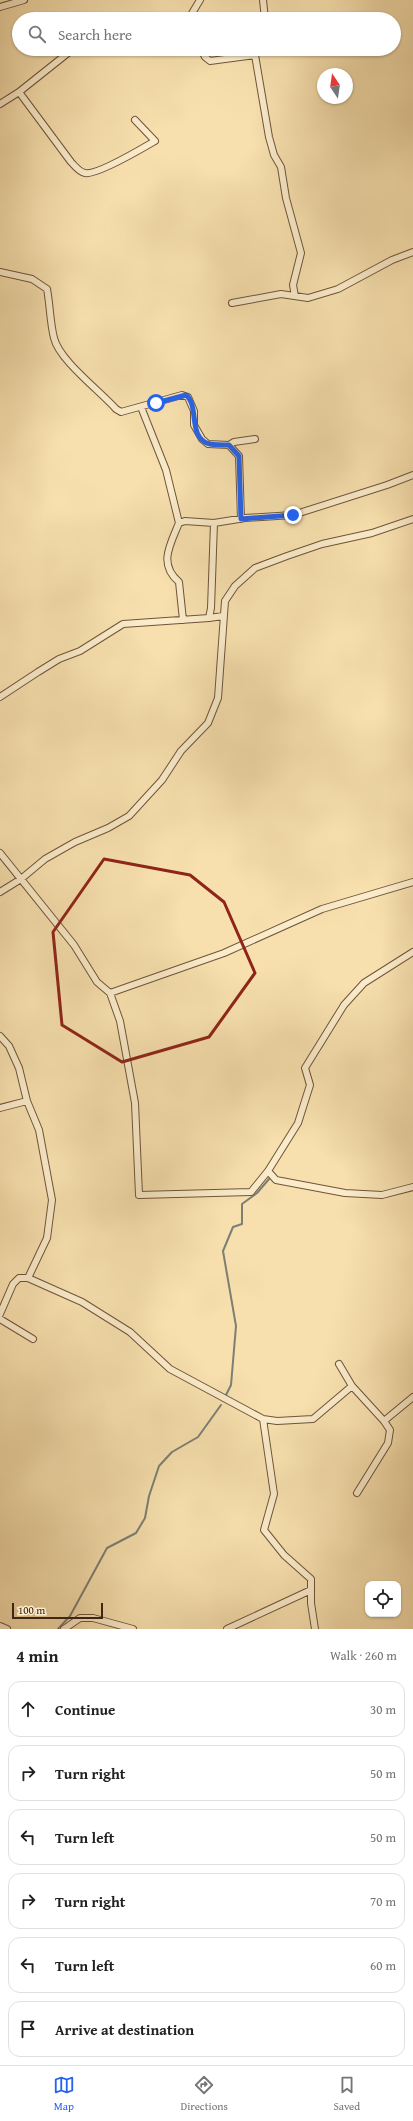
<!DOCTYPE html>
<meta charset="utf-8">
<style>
body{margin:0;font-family:"Gentium Book Plus",serif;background:#f2f2f2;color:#202124}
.controls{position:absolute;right:12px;bottom:12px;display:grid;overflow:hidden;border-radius:8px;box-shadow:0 1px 3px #0004}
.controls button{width:36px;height:36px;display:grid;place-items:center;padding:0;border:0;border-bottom:1px solid #e0e0e0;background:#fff;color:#202124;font:20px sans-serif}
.compass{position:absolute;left:317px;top:68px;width:36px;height:36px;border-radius:50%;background:#fff;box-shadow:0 1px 3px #0004;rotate:347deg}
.scale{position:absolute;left:12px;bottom:10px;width:91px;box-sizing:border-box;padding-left:4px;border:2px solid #422614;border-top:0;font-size:11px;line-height:14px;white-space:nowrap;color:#422614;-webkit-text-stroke:3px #faebca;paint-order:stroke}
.stop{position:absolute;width:12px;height:12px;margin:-9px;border:3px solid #2563eb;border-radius:50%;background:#fff}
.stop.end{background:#2563eb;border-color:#fff;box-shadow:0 1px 4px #0008}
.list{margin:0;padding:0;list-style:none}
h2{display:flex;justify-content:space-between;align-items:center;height:52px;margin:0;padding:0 16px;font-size:17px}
h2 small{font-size:13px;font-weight:400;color:#757577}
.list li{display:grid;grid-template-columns:26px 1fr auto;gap:12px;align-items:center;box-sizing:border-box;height:56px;margin:0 8px 8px;padding:0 8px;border:1px solid #e0e0e0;border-radius:12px}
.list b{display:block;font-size:15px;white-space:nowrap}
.list em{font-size:13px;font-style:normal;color:#757577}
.icon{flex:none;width:22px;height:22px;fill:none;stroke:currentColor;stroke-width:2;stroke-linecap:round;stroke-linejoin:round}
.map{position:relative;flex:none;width:413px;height:1629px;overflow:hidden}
.search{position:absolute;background:#fff;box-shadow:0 1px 3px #0004;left:12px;right:12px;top:12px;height:44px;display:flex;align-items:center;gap:10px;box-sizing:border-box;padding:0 14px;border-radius:22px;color:#757577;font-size:15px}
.sheet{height:436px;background:#fff}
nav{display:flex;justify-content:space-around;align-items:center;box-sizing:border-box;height:56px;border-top:1px solid #e0e0e0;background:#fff;font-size:11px;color:#757577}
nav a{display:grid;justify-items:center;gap:2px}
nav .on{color:#2563eb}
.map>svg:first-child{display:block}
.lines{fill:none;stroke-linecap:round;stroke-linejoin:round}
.stream{stroke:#7b7f75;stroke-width:2}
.street-casing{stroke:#6f543a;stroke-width:8}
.street{stroke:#faebca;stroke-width:6}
.route{stroke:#2563eb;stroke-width:5}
.marked{fill:none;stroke:#8f2418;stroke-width:3;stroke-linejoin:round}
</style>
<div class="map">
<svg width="413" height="1629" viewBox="0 0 413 1629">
<rect width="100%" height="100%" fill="#f7e0ae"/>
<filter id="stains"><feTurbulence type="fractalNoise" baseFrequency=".005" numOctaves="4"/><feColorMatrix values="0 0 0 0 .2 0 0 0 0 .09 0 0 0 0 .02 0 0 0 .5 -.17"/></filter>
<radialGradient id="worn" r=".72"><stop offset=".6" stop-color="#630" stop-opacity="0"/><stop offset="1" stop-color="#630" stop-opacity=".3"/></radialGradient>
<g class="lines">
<path class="stream" d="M 226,1395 L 231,1385 L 236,1326 L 223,1251 L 233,1227 L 242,1224 L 242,1204 L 257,1193 L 269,1179
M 58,1629 L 70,1616 L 107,1548 L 136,1533 L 145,1518 L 149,1496 L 159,1466 L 172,1452 L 198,1437 L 221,1405"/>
<g class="street-casing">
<path id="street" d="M 263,0 L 265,19
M 0,7 L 24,0
M 191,19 L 191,15 L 200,0
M 201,49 L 205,57 L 210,61 L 255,55 L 258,49
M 255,55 L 269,137 L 274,155 L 281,167 L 286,198 L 301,253 L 293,285 L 295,296
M 19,92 L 71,162 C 75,166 79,172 85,173 C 96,176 143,148 155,141 L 135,120
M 0,104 L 19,92 L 73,49
M 0,272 L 32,279 L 47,289 C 50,305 50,322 54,338 C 59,360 100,391 116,409 L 121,412 L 182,395 L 188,397 L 194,411 L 194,425 L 202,439 L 208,444 L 229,445 L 239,456 L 241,519
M 232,303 L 281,294 L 308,298 L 338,289 L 392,260 L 413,252
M 141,407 L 166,470 L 179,523
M 229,445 L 234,442 L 255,439
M 209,618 L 223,616
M 183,620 L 179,582 C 158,564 170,545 179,523 L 185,521 L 214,523
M 0,697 L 38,672 L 59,659 L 80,651 L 123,624 L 209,618 L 211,608 L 214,523 L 245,518 L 293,515 L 387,485 L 413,475
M 0,853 L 74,945 L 97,982 L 110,993 L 224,953 L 322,909 L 413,882
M 0,892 L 21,879 L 45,859 L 75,842 L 108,828 L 129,816 L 162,780 L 181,751 L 208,723 L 218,698 L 225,601 L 235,586 L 255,568 L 287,556 L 322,544 L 372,533 L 413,519
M 110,993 L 120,1021 L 135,1103 L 139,1195 L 251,1192 L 268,1171 L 276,1180 L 345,1193 L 382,1195 L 413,1187
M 0,1036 L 9,1046 L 19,1068 L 27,1101 L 39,1130 L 52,1200 L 47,1238 L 28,1278
M 0,1108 L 27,1101
M 268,1171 L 298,1123 L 310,1085 L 305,1068 L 344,1005 L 364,983 L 413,952
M 0,1314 L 13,1284 L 19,1278 L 28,1278 L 82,1302 L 130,1332 L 170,1369 L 263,1419 L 274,1494 L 264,1530 L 284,1555 L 311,1579 L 311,1603 L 315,1629
M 0,1319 L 33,1339
M 339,1364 L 352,1386
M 263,1419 L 277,1421 L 313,1419 L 352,1386 L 384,1421 L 413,1397
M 357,1493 L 388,1443 L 390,1430 L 384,1421
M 0,1626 L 7,1629
M 64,1629 L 80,1618 L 93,1618 L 133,1629
M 227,1629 L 311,1590"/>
</g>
<use href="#street" class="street"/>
</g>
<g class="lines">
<path class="route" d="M 156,403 L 186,395 C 200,406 187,439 210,444 C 216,445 223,445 229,445 L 239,456 L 241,519 L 293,515"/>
</g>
<path class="marked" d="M 104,859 L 190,875 L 224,902 L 255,973 L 209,1037 L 122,1062 L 62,1025 L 53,932 Z"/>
<rect width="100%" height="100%" filter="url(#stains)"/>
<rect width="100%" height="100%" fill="url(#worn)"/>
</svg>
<div class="controls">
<button><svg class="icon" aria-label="locate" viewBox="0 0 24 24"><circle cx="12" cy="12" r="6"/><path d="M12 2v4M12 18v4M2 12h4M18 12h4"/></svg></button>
</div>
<svg class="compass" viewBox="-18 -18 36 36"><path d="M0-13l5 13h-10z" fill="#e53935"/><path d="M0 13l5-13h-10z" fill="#757577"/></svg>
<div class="scale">100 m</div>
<div class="stop" style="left:156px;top:403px"></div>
<div class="stop end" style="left:293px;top:515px"></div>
<div class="search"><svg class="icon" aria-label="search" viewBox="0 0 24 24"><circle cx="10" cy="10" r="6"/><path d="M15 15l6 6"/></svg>Search here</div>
</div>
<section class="sheet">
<h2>4 min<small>Walk · 260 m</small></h2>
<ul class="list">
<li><svg class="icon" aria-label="ahead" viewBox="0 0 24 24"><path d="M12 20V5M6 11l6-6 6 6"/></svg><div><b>Continue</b></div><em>30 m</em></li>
<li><svg class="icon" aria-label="right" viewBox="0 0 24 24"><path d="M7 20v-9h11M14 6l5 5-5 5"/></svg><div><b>Turn right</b></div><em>50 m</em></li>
<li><svg class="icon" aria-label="left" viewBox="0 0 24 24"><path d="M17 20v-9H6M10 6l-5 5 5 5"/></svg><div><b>Turn left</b></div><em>50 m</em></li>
<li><svg class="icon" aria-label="right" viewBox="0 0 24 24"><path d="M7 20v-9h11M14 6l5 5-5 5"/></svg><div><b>Turn right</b></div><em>70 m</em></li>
<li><svg class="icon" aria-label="left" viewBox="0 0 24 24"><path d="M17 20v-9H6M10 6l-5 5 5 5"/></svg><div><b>Turn left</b></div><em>60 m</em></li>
<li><svg class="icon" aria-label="arrive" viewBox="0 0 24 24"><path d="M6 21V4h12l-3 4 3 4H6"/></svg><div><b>Arrive at destination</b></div></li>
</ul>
</section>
<nav>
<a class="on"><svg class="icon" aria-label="map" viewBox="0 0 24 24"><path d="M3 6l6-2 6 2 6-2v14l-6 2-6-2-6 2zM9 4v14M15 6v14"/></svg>Map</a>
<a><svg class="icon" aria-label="directions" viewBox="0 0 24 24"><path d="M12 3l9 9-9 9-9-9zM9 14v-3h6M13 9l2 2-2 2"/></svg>Directions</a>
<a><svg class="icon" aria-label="saved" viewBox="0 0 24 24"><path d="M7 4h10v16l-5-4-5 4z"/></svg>Saved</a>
</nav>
